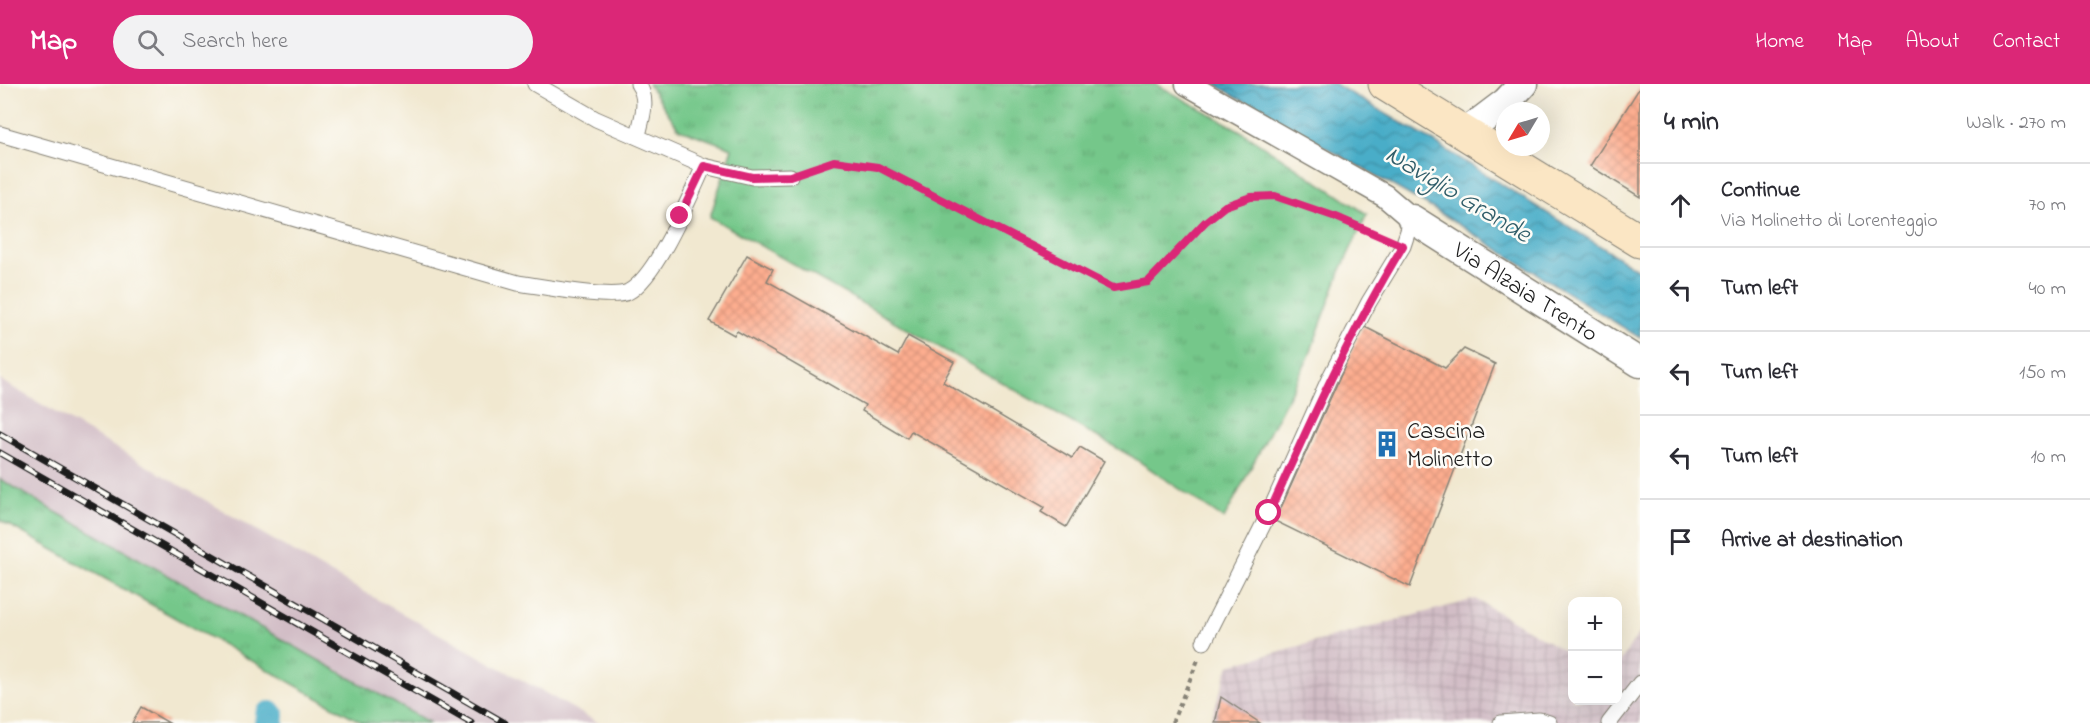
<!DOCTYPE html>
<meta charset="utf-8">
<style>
body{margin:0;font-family:"Indie Flower",sans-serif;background:#f2f2f3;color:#2b2b33}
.controls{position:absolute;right:18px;bottom:18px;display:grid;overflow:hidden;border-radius:12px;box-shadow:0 6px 24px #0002}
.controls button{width:54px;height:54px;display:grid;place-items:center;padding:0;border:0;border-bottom:2px solid #e1e1e2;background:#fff;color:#2b2b33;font:30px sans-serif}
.compass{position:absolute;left:1496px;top:18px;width:54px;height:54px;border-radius:50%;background:#fff;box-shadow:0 6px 24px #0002;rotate:232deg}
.stop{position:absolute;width:18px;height:18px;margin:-14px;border:4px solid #db2777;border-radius:50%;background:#fff}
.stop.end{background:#db2777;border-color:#fff;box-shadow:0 2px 6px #0008}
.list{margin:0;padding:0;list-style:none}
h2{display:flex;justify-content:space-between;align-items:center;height:78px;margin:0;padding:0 24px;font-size:26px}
h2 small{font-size:20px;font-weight:400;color:#7c7c81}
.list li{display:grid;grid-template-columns:39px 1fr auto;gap:18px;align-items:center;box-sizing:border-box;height:84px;padding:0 24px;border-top:2px solid #e1e1e2}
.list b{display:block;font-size:22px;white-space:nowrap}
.list p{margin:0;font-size:20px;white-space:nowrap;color:#7c7c81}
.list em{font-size:20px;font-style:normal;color:#7c7c81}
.icon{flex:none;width:33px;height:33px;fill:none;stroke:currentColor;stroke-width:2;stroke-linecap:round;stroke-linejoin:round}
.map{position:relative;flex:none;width:1640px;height:639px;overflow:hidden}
header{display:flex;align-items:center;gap:36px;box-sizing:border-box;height:84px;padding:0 30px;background:#db2777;color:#fff}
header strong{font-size:28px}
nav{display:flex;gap:33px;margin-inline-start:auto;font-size:21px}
.search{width:420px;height:54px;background:#f2f2f3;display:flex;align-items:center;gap:15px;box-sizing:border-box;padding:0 21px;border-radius:33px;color:#7c7c81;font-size:22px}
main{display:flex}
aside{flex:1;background:#fff}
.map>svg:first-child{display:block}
.industrial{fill:url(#industrial-grid)}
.railway{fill:#d2bdc6}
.grass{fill:url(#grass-tufts);stroke:#487253;stroke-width:1.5}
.water{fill:url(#water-waves);stroke:#326472;stroke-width:1.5}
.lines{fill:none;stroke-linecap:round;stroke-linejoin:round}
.canal{stroke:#48adc8;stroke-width:30}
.building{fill:url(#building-cross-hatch)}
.service-casing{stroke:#868276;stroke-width:17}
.pedestrian-casing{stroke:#868276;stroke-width:25}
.minor-casing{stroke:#868276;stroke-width:31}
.secondary-casing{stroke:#868276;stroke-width:35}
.path{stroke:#868276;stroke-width:4;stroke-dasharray:4.5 4.5;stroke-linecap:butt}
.service{stroke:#fff;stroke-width:15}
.pedestrian{stroke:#fff;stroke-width:22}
.minor{stroke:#fff;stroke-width:28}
.secondary{stroke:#fbe6c4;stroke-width:33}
.rail-casing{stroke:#1c1c1c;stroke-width:7}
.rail{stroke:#fdfcf7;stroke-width:4.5;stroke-dasharray:14;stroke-linecap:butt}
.route{stroke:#db2777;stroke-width:8}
.labels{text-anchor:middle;stroke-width:5;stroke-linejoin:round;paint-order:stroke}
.street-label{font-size:24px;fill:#1c1c1c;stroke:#fdfcf7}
.poi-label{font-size:24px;fill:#1c1c1c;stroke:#fdfcf7;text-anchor:start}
.water-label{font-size:26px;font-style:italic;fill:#305d69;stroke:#fdfcf7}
</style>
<header>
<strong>Map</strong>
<div class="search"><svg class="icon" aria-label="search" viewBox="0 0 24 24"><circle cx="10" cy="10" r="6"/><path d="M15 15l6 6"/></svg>Search here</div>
<nav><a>Home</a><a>Map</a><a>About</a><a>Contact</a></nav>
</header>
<main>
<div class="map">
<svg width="1640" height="639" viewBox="0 0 1640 639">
<defs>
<pattern id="industrial-grid" width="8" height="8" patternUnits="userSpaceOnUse" patternTransform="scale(1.5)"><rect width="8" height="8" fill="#d2bdc6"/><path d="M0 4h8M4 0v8" fill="none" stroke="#b4a2aa"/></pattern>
<pattern id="grass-tufts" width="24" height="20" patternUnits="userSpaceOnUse" patternTransform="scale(1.5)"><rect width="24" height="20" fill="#75c78a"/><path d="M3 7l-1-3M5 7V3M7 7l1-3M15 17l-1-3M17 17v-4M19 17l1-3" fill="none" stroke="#65aa76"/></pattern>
<pattern id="water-waves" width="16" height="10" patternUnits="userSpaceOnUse" patternTransform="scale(1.5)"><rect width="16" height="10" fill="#48adc8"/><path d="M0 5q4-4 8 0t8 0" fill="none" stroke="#3b8ca2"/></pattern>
<pattern id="building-cross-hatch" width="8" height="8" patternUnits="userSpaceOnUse" patternTransform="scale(1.5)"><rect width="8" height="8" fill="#fdad8f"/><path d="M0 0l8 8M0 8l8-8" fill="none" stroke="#d8947b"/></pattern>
</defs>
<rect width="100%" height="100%" fill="#fdfcf7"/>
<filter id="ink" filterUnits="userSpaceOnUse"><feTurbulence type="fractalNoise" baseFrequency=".0167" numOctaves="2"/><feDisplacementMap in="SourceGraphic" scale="12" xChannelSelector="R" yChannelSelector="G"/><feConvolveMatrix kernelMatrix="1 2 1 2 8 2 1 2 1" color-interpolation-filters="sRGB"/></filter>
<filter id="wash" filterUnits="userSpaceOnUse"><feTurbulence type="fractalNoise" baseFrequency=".008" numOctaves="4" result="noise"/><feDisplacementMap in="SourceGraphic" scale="24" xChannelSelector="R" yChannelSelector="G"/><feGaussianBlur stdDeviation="1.35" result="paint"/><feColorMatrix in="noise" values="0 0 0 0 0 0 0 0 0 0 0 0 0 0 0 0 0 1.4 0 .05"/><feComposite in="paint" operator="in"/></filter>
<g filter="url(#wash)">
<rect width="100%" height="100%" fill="#f1e8d0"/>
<path class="industrial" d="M 1475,515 L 1572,571 L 1572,616 L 1618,616 L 1618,581 L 1640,547 L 1640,639 L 1210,639 L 1229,581 Z"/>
<path class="railway" d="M 0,296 L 328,488 L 599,639 L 430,639 L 54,427 L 0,395 Z"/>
<path class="grass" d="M 648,0 L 1156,0 L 1239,46 L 1367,130 L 1340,188 L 1308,275 L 1224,435 L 1131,372 L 710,133 L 732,64 L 679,45 Z
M 0,395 L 54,427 L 430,639 L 363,639 L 0,436 Z"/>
<path class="water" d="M 1214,0 L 1335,0 L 1429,55 L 1640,187 L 1640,254 L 1432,124 Z"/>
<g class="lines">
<path class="canal" d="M 269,639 L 270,632"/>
</g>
<g id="blocks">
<path class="building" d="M 1640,3 L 1640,113 L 1590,82 Z
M 747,171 L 773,185 L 767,197 L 898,271 L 908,252 L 954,278 L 943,298 L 1072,374 L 1080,363 L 1104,377 L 1066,443 L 1041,428 L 1044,423 L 911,347 L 907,354 L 862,327 L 865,321 L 737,247 L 734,251 L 709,237 Z
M 1363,242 L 1445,284 L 1464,265 L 1495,280 L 1410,503 L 1275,437 Z
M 1221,613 L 1260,639 L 1215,639 Z
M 141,623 L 169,639 L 132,639 Z"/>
</g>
</g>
<g filter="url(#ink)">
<use href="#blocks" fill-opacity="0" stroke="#868276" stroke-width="1.5"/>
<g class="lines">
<g class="service-casing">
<path id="service" d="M 535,0 L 596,35 L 704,82 L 752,93 L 790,92
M 638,0 C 649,15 642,35 638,51
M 0,50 L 518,199 C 540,202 611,216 628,208 C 657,193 690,112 704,82
M 1204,558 L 1269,429 L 1329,295 L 1369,218 L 1403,162 L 1412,135
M 1501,639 L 1539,636 L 1549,639
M 1609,639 L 1640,599"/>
</g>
<g class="pedestrian-casing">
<path id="pedestrian" d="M 1187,0 L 1385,112 L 1412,135"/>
</g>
<g class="minor-casing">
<g id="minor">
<path d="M 1465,49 L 1506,18 L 1523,0"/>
<path id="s1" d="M 1412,135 L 1640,279"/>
</g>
</g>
<g class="secondary-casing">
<path id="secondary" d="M 1385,0 L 1640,157"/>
</g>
<path class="path" d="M 809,85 L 834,77 L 878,83 L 1113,204 L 1148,198 L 1205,138 L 1225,122 L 1251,113 L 1275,112 L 1336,133 L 1383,153
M 1172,639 L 1198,576"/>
<use href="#service" class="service"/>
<use href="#pedestrian" class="pedestrian"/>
<use href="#minor" class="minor"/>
<use href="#secondary" class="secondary"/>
<g class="rail-casing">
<path id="rail" d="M 0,350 L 505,639
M 0,369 L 471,639"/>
</g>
<use href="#rail" class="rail"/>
</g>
</g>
<g class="lines" filter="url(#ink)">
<path class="route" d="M 680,132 L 704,82 L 752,93 L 790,92 L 834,77 L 878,83 L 1113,204 L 1148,198 L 1205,138 L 1225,122 L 1251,113 L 1275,112 L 1336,133 L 1403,162 C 1351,247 1310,338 1269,429"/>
</g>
<defs>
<g id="building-bare" transform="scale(2.07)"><path d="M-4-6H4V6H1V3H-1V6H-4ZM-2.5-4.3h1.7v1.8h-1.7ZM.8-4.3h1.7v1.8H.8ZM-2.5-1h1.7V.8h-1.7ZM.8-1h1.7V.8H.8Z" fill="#1f6fb2" stroke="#fdfcf7" stroke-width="2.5" paint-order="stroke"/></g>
</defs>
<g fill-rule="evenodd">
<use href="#building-bare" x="1387" y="360"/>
</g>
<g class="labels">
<g class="street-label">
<text dy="8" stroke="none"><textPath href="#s1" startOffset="135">Via Alzaia Trento</textPath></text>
</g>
<g class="poi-label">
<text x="1407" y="354">Cascina<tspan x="1407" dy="28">Molinetto</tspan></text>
</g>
<g class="water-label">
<text transform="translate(1459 109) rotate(31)" y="9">Naviglio Grande</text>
</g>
</g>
</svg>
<div class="controls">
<button>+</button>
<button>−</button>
</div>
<svg class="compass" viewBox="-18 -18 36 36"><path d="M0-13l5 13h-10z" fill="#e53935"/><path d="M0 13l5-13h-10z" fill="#7c7c81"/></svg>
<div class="stop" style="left:1269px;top:429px"></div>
<div class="stop end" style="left:680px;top:132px"></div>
</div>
<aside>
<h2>4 min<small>Walk · 270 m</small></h2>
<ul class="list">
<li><svg class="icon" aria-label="ahead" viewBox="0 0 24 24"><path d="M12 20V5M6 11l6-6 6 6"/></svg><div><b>Continue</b><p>Via Molinetto di Lorenteggio</p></div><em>70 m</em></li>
<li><svg class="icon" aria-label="left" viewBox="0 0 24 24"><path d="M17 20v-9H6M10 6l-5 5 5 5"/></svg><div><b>Turn left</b></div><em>40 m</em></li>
<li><svg class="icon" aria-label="left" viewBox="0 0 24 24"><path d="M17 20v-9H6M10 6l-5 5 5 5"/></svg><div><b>Turn left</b></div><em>150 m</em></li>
<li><svg class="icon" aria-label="left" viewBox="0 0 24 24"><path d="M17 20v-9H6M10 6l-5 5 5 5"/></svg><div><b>Turn left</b></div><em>10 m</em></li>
<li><svg class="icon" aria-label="arrive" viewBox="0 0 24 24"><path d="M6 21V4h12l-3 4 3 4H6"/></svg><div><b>Arrive at destination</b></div></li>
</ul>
</aside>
</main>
